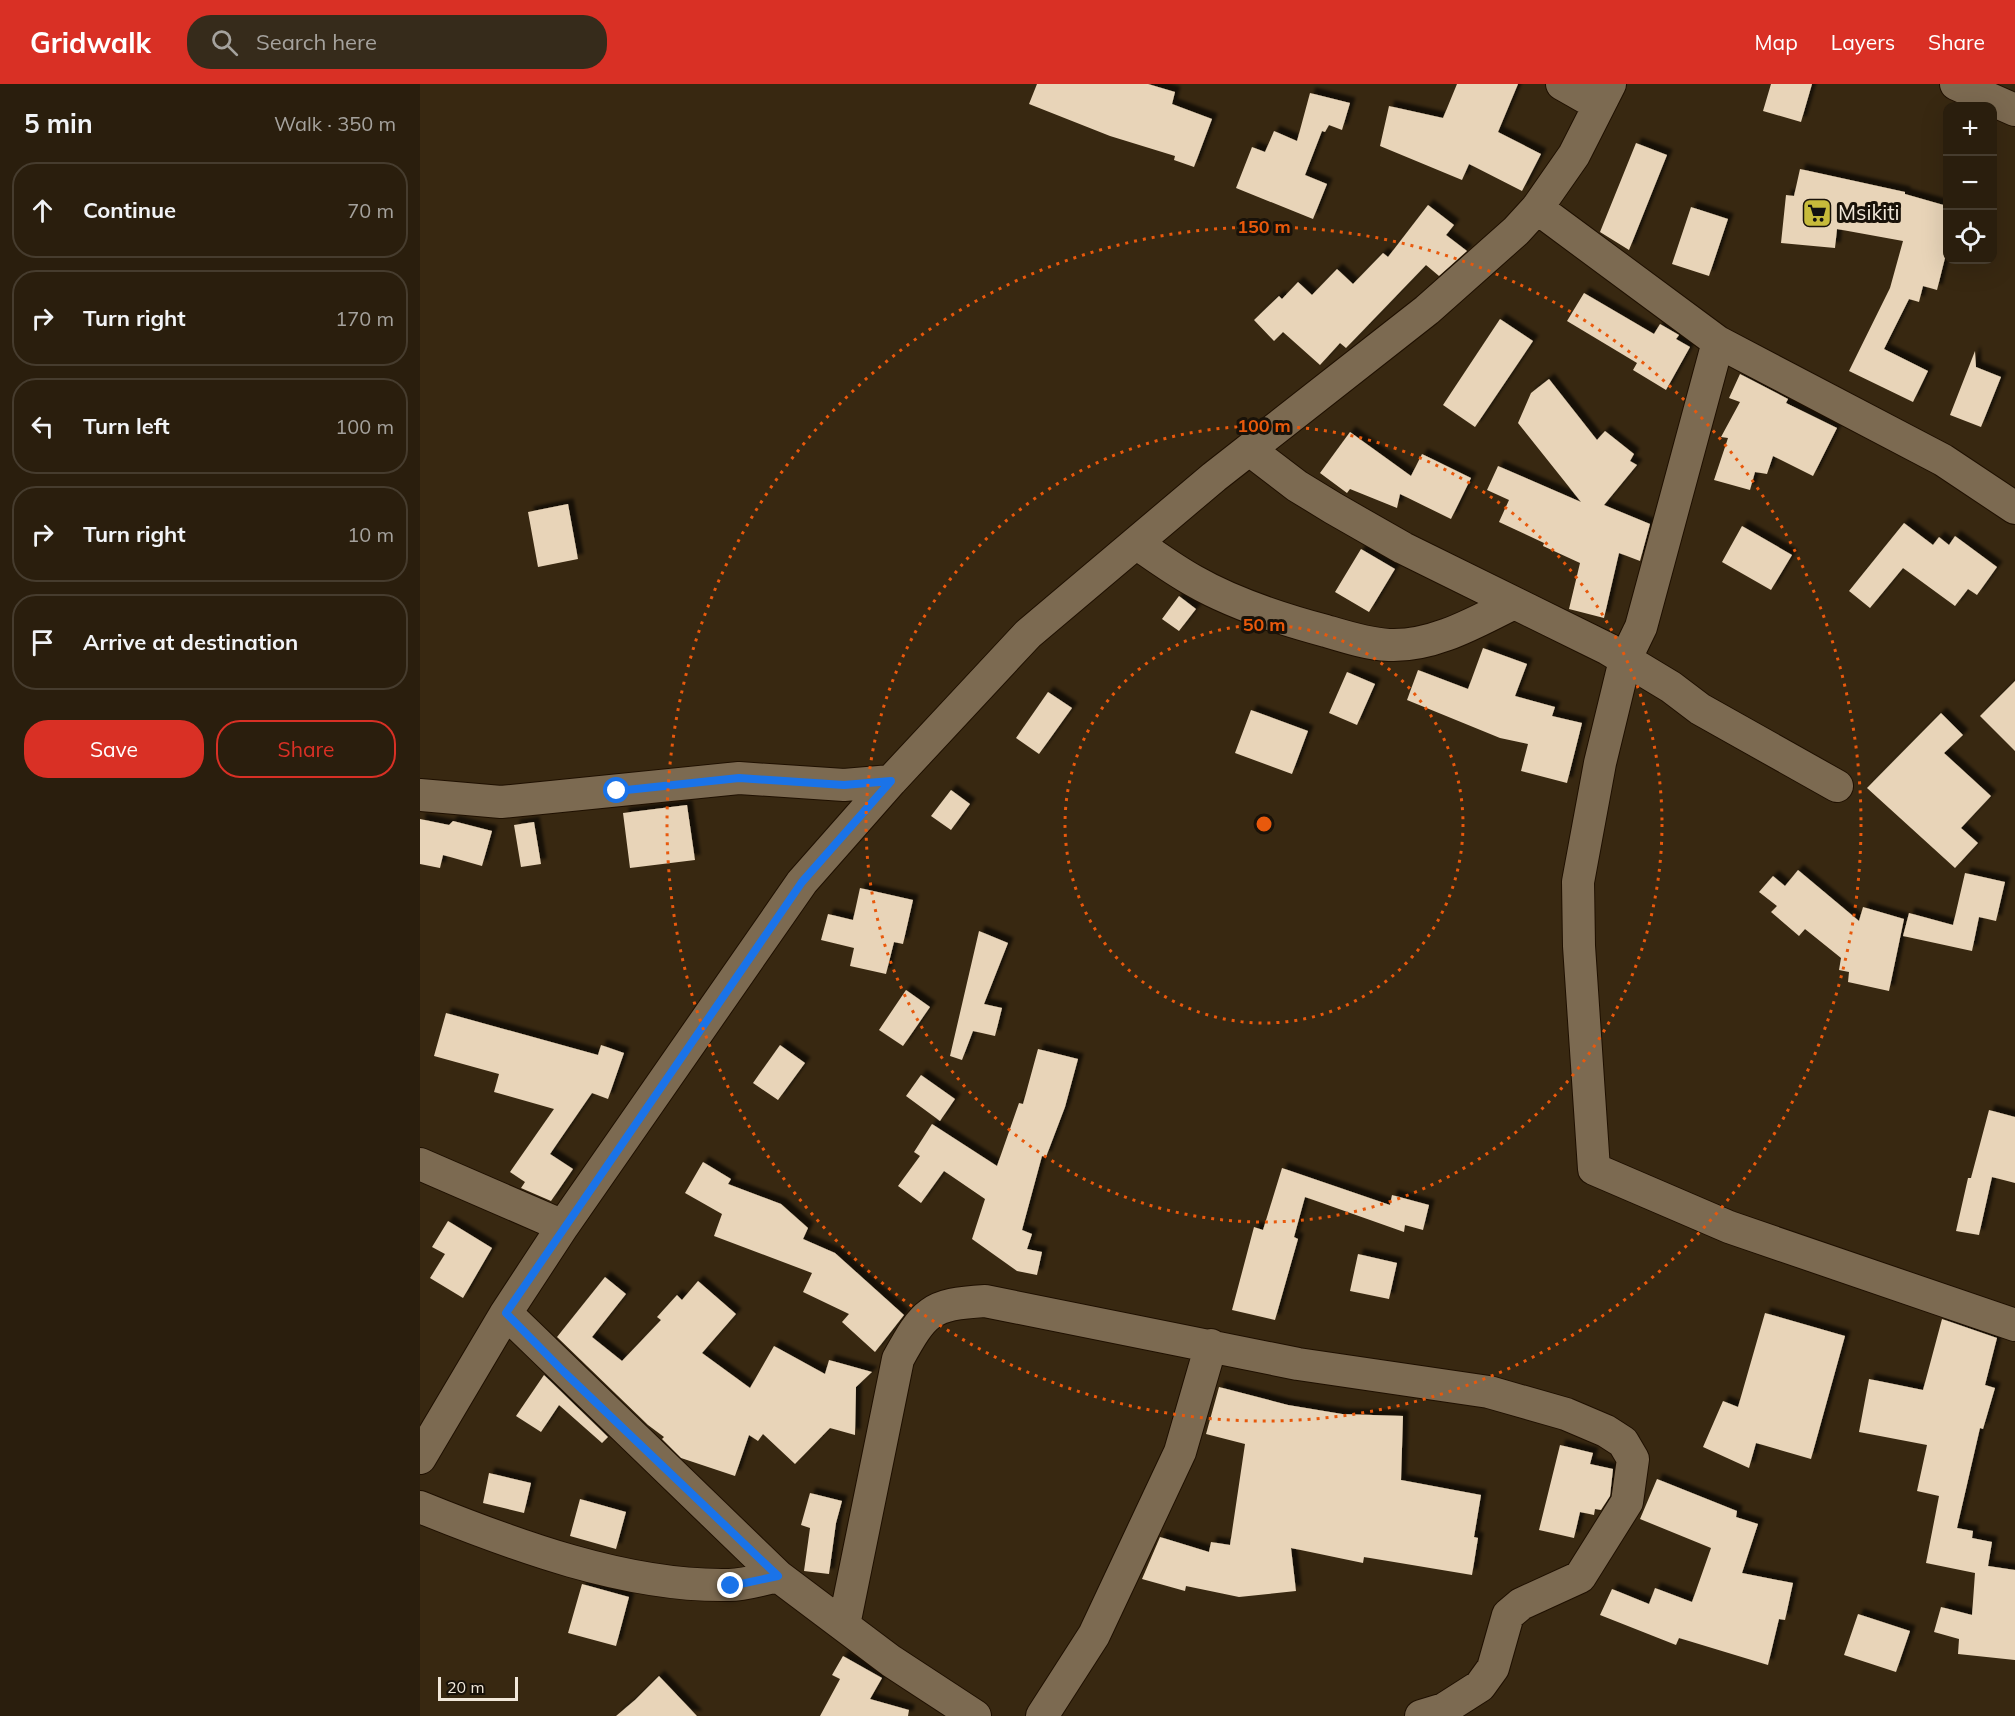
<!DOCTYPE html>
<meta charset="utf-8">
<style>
body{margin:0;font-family:Mulish,sans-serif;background:#362b1b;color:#f1f3f6}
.controls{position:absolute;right:18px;top:18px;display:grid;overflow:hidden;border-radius:12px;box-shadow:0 6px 24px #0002}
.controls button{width:54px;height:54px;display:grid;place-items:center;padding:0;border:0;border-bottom:2px solid #463c2e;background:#2a1e0d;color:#f1f3f6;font:30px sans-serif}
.scale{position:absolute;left:18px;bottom:15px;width:80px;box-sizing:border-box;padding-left:6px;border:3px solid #f2e8da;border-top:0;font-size:16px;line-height:21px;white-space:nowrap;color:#f2e8da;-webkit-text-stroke:4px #191209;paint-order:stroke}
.stop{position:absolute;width:18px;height:18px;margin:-14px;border:4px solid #1a73e8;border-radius:50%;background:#fff}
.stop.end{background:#1a73e8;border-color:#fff;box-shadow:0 2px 6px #0008}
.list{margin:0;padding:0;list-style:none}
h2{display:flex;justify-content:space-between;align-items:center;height:78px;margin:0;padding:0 24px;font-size:26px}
h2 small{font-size:20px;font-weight:400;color:#a5a29d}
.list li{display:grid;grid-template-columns:39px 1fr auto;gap:18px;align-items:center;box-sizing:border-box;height:96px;margin:0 12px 12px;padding:0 12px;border:2px solid #463c2e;border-radius:24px}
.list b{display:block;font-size:22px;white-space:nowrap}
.list em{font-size:20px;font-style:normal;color:#a5a29d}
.actions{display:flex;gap:12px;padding:18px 24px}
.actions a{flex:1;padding:14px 0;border:2px solid #d93025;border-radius:24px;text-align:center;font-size:21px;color:#d93025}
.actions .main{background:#d93025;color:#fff}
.icon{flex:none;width:33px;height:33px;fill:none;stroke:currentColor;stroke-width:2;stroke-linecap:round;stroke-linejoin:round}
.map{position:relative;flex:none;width:1595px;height:1632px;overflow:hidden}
header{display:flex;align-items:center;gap:36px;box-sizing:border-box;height:84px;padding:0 30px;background:#d93025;color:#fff}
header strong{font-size:28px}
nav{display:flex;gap:33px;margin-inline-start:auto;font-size:21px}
.search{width:420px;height:54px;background:#362b1b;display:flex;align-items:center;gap:15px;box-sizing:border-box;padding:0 21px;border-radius:24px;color:#a5a29d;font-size:22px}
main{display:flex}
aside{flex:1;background:#2a1e0d}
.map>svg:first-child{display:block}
.building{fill:#e8d4b8;filter:url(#shadow)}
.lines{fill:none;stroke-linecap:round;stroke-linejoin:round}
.minor-casing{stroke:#1f1000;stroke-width:34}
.minor{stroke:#7c6a51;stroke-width:32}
.route{stroke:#1a73e8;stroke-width:8}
.ring{fill:none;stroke:#e8590c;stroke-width:3;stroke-dasharray:3 6}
.labels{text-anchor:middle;stroke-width:6;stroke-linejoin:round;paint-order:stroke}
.poi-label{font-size:21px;fill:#f2e8da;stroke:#191209;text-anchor:start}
.centre{fill:#e8590c;stroke:#191209;stroke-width:3}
.ring-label{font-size:18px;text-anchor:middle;font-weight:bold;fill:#e8590c;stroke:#191209;stroke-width:6;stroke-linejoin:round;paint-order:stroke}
</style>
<header>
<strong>Gridwalk</strong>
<div class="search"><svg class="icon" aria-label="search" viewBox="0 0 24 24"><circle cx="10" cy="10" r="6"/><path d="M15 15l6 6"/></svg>Search here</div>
<nav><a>Map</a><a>Layers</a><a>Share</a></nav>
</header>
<main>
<aside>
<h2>5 min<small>Walk · 350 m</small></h2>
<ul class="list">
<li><svg class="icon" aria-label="ahead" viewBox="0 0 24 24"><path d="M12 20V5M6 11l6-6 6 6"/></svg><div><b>Continue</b></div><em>70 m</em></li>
<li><svg class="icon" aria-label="right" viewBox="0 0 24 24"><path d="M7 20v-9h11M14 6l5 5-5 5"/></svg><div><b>Turn right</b></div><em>170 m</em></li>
<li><svg class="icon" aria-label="left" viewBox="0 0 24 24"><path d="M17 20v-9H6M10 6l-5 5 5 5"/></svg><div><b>Turn left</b></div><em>100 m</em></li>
<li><svg class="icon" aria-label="right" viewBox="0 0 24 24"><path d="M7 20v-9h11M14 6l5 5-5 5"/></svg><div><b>Turn right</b></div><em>10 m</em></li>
<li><svg class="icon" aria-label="arrive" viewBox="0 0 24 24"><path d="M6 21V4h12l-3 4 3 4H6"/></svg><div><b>Arrive at destination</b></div></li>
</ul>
<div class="actions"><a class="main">Save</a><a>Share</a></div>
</aside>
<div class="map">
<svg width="1595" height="1632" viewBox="0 0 1595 1632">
<defs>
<filter id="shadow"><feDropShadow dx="5.5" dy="-5.5" stdDeviation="1.5" flood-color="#0009"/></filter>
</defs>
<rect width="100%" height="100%" fill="#382811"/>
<path class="building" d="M 617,0 L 728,0 L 755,8 L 752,20 L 792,35 L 774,83 L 754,76 L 755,72 L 690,52 L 609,20 Z
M 1037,0 L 1098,0 L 1078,48 L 1121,70 L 1102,107 L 1049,80 L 1042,96 L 960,62 L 969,22 L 1023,34 Z
M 1351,0 L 1392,0 L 1381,38 L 1343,27 Z
M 890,9 L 930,19 L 922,46 L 909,41 L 905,48 L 902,47 L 885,91 L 907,100 L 893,135 L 816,104 L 832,63 L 845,68 L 854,47 L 877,57 Z
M 1216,59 L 1247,71 L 1209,166 L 1180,148 Z
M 1380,85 L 1485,108 L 1485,110 L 1527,122 L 1527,166 L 1517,206 L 1503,202 L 1499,218 L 1489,215 L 1464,265 L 1508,287 L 1493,318 L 1429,287 L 1470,204 L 1483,157 L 1417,145 L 1415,164 L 1361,159 L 1366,111 L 1374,112 Z
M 1008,121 L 1034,141 L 1026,151 L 1047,167 L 1019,192 L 1006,181 L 926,264 L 920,259 L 900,281 L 863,248 L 854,257 L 834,236 L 859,212 L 862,215 L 878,198 L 892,211 L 917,185 L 933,200 L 963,169 L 968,173 Z
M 1271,123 L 1308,135 L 1289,192 L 1252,180 Z
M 1164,209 L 1234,250 L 1240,240 L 1259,251 L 1256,255 L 1270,263 L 1246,306 L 1213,286 L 1217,279 L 1147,237 Z
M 1080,235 L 1113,257 L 1055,343 L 1023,321 Z
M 1555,267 L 1556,283 L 1581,293 L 1561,343 L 1530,331 Z
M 1320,290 L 1368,315 L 1366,319 L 1417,344 L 1393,392 L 1353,372 L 1347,390 L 1335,388 L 1330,406 L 1294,396 L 1308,354 L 1301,353 L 1320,318 L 1309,314 Z
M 1129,295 L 1177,356 L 1185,347 L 1214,370 L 1210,377 L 1217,381 L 1184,421 L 1230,440 L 1220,477 L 1199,469 L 1184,534 L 1149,525 L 1160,479 L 1123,462 L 1124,459 L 1079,438 L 1089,416 L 1067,406 L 1078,382 L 1161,418 L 1098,339 L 1111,309 Z
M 930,348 L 991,392 L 1002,370 L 1051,394 L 1031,435 L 980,410 L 977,424 L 930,405 L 927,409 L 900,389 Z
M 148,420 L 158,475 L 118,483 L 108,428 Z
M 1484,439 L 1513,461 L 1519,453 L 1529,461 L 1535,452 L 1577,483 L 1557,511 L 1548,505 L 1535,522 L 1483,484 L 1450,524 L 1429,507 Z
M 1322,442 L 1372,471 L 1351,506 L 1302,478 Z
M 941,465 L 975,485 L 949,528 L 915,508 Z
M 759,512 L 776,525 L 759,547 L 742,535 Z
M 1063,564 L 1107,580 L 1095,612 L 1135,623 L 1132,632 L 1162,639 L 1147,699 L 1101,687 L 1108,660 L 1080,654 L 987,616 L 998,586 L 1048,605 Z
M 927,588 L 955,600 L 937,641 L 909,629 Z
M 1595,597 L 1595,667 L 1560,632 Z
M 628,608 L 652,624 L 619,670 L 596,654 Z
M 831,626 L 888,647 L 872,690 L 815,669 Z
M 1521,629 L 1543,651 L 1524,669 L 1571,712 L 1541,744 L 1558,759 L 1535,784 L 1447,704 Z
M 531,706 L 550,720 L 531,746 L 511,732 Z
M 267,721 L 275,776 L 210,784 L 203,729 Z
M 0,735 L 29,741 L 33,737 L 72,747 L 62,782 L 23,771 L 20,784 L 0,780 Z
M 114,738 L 121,780 L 101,783 L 94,741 Z
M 1378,786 L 1439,837 L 1443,823 L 1484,835 L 1469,907 L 1428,898 L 1429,888 L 1419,886 L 1421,874 L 1385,845 L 1379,852 L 1351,828 L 1357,822 L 1339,808 L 1353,792 L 1365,802 Z
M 1545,789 L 1585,798 L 1576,837 L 1559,833 L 1552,867 L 1483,852 L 1489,829 L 1533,841 Z
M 440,804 L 493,816 L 483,860 L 474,858 L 466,890 L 430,882 L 434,864 L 401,856 L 408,830 L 433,836 Z
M 559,847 L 588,859 L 564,920 L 582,924 L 575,952 L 553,947 L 542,976 L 530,972 Z
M 486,906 L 510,923 L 483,962 L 459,946 Z
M 26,929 L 178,971 L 181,961 L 204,969 L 188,1015 L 172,1009 L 130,1070 L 153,1085 L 131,1117 L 101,1104 L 105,1098 L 90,1088 L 134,1025 L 74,1008 L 79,990 L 14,972 Z
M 360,961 L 385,979 L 358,1016 L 333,999 Z
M 618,965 L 658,975 L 645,1023 L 626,1073 L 622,1072 L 602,1146 L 612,1150 L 607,1165 L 622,1168 L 617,1191 L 597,1187 L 552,1155 L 565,1115 L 524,1087 L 501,1119 L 478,1102 L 500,1072 L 494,1068 L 512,1040 L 577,1082 L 599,1019 L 603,1020 Z
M 501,991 L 535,1015 L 520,1037 L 486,1012 Z
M 1569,1026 L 1595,1033 L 1595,1099 L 1572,1093 L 1559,1151 L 1536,1147 L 1548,1094 L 1551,1094 Z
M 283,1078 L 311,1095 L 308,1100 L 361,1120 L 388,1144 L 383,1155 L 415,1169 L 484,1231 L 455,1268 L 422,1238 L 429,1230 L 383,1208 L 392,1189 L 294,1152 L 302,1130 L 265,1109 Z
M 862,1084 L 970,1121 L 972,1111 L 1009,1121 L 1003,1146 L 985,1141 L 984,1148 L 885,1113 L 874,1153 L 878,1155 L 855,1236 L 812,1226 L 834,1143 L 843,1146 Z
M 28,1137 L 72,1164 L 43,1214 L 10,1194 L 25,1170 L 12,1163 Z
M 938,1170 L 977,1179 L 969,1215 L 930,1207 Z
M 185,1193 L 206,1210 L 172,1253 L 202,1277 L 241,1236 L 237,1233 L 257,1211 L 262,1216 L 278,1197 L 316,1230 L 282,1269 L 330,1304 L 354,1262 L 405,1290 L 409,1276 L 452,1288 L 436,1303 L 435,1351 L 410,1344 L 375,1380 L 343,1350 L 338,1357 L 329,1351 L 315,1392 L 261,1374 L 242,1355 L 244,1353 L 228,1341 L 137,1253 Z
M 1345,1229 L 1425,1252 L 1391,1375 L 1336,1359 L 1329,1384 L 1283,1363 L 1303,1317 L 1318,1323 Z
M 1522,1235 L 1577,1254 L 1565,1301 L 1575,1304 L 1563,1345 L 1560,1344 L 1537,1444 L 1553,1447 L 1552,1454 L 1572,1458 L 1568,1482 L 1595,1486 L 1595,1576 L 1538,1570 L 1539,1555 L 1514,1548 L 1521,1523 L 1552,1531 L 1555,1489 L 1506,1479 L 1519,1412 L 1497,1407 L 1507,1361 L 1439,1348 L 1449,1295 L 1503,1306 Z
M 124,1291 L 188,1353 L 182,1359 L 139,1321 L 121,1348 L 96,1332 Z
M 799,1303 L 868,1321 L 922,1330 L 983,1332 L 981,1396 L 1061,1411 L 1054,1453 L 1058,1454 L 1052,1491 L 944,1473 L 943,1479 L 871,1464 L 876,1507 L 819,1513 L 766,1502 L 765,1507 L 722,1495 L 740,1453 L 789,1468 L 791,1458 L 810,1461 L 825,1360 L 786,1350 Z
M 1140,1361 L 1173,1369 L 1170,1380 L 1193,1385 L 1190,1412 L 1181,1426 L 1175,1425 L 1174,1431 L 1160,1428 L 1154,1454 L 1119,1446 Z
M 69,1389 L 111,1399 L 104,1429 L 63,1419 Z
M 1237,1395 L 1317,1427 L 1316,1433 L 1338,1440 L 1322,1489 L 1373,1499 L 1365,1536 L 1359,1535 L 1348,1581 L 1259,1554 L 1256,1561 L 1180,1531 L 1192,1505 L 1229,1520 L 1235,1504 L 1272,1518 L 1291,1464 L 1220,1435 Z
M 390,1409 L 422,1417 L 416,1439 L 409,1490 L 384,1487 L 390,1444 L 381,1441 Z
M 160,1415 L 206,1428 L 196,1465 L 150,1452 Z
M 162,1500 L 209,1513 L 196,1562 L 148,1549 Z
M 1438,1530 L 1490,1547 L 1476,1588 L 1424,1571 Z
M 423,1572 L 462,1594 L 450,1615 L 489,1626 L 488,1632 L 400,1632 L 420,1595 L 412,1591 Z
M 239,1592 L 277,1632 L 196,1632 L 215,1616 Z"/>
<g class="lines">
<g class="minor-casing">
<path id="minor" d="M 1142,0 L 1179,21
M 1536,0 L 1595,26
M 1117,124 L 1298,258 L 1523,376 L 1595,424
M 1298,258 L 1221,543 L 1205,576 L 1180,679 L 1158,798 L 1159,862 L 1174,1085 L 1309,1143 L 1595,1241
M 830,366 L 877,402 L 913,424 L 983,464 L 1188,565 L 1251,603 L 1280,625 L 1417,702
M 716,459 C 735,472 754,486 774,497 C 814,520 861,535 906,547 C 926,553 948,560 969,561 C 1013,563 1056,538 1094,519
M 0,711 L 81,718 L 319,694 L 424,701 L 471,697
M 0,1080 L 143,1142
M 86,1229 L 358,1492 L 471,1577 L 555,1632
M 0,1374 L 86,1229 L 143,1142 L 382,798 L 471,697 L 608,550 L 794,393 L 1007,226 L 1096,147 L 1117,124 L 1154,71 L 1190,0
M 0,1423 C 94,1461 206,1503 309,1501 C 325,1501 343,1495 358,1492
M 424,1541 L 478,1275 C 504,1228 510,1220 565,1217 L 878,1280 L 1069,1308 L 1146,1330 L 1186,1347 L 1203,1358 L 1213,1375 L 1207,1418 L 1160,1493 L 1101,1520 L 1088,1531 L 1073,1584 L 1060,1602 L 1024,1625 L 1001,1632
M 622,1632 L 674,1551 L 760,1368 L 791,1261"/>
</g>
<use href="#minor" class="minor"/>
</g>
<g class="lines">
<path class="route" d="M 197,707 L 319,694 L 424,701 L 471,697 L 382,798 L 86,1229 L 144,1288 L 358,1492 L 311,1502"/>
</g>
<g class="ring">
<circle cx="844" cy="740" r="199"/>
<circle cx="844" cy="740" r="398"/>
<circle cx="844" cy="740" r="597"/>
</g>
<defs>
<g id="supermarket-square" transform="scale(1.5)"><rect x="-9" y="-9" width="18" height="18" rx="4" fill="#c7bb3b" stroke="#191209"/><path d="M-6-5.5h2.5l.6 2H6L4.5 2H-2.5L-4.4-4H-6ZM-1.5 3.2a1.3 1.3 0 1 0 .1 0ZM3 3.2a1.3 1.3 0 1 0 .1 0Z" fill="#111"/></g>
</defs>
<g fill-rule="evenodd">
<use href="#supermarket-square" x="1397" y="129"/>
</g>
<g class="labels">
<g class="poi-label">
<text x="1418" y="136">Msikiti</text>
</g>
</g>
<circle cx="844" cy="740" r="9" class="centre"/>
<g class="ring-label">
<text x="844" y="149">150 m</text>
<text x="844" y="348">100 m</text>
<text x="844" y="547">50 m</text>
</g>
</svg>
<div class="controls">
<button>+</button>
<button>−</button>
<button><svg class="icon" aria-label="locate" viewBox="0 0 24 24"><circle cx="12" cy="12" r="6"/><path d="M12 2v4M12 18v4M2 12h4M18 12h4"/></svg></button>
</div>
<div class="scale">20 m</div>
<div class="stop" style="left:197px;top:707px"></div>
<div class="stop end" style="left:311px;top:1502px"></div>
</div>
</main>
